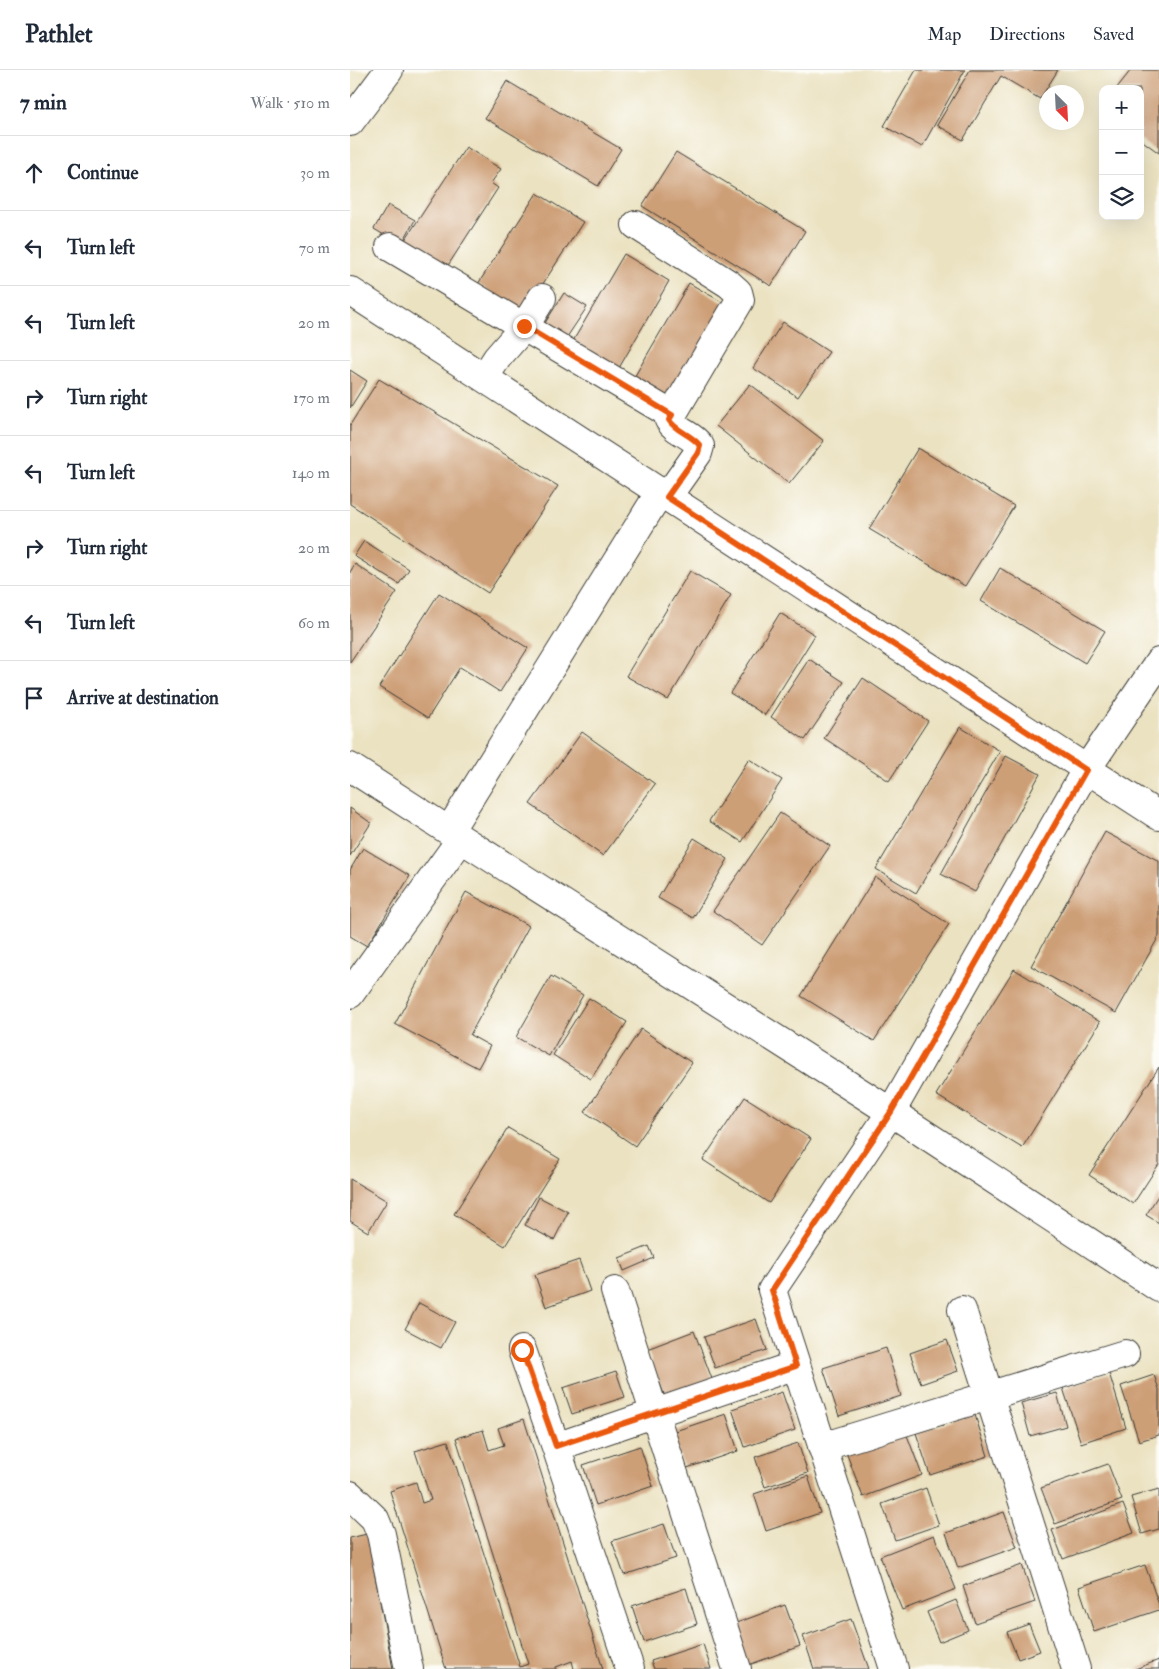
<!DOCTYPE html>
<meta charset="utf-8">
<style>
body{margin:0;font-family:"IM FELL Double Pica",serif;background:#f2f2f3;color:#1f2937}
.controls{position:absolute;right:15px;top:15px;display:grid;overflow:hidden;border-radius:10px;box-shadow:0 5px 20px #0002}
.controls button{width:45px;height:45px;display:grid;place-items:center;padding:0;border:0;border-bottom:1px solid #e0e1e3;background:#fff;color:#1f2937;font:25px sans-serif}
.compass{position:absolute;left:689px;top:15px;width:45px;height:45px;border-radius:50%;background:#fff;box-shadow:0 5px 20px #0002;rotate:156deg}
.stop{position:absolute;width:15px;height:15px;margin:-11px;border:4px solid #ea580c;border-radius:50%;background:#fff}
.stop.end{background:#ea580c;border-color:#fff;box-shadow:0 1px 5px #0008}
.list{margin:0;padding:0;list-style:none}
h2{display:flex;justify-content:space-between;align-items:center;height:65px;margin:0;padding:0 20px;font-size:21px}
h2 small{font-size:16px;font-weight:400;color:#747a83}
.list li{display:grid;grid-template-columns:32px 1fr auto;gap:15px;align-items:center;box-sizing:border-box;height:75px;padding:0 20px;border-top:1px solid #e0e1e3}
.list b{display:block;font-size:19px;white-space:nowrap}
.list em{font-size:16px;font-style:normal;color:#747a83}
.icon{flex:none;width:28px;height:28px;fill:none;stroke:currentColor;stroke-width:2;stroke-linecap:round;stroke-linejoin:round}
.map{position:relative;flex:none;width:809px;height:1599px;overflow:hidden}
header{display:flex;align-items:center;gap:30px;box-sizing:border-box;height:70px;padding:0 25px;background:#fff;border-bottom:1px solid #e0e1e3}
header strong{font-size:24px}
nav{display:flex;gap:28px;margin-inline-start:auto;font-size:18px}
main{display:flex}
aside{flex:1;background:#fff}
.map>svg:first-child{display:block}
.building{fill:#cd9f77}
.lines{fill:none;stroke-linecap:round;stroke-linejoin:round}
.minor-casing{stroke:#3b3a35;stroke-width:30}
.minor{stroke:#fff;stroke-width:28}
.route{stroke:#ea580c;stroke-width:6}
</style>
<header>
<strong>Pathlet</strong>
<nav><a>Map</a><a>Directions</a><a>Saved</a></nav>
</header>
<main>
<aside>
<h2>7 min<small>Walk · 510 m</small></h2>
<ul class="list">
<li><svg class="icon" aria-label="ahead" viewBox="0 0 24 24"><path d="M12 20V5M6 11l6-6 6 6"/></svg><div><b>Continue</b></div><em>30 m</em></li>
<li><svg class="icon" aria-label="left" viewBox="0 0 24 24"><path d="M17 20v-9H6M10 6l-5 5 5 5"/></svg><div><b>Turn left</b></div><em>70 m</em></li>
<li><svg class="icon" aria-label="left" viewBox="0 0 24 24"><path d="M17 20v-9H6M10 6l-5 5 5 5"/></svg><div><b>Turn left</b></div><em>20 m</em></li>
<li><svg class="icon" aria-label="right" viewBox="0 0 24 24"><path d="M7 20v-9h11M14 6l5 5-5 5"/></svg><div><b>Turn right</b></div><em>170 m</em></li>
<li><svg class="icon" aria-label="left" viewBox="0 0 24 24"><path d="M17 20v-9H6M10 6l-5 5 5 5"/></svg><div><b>Turn left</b></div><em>140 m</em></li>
<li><svg class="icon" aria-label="right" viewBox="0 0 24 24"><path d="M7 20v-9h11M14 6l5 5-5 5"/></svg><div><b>Turn right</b></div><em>20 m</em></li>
<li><svg class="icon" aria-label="left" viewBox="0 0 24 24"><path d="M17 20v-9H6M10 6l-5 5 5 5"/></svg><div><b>Turn left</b></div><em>60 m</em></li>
<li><svg class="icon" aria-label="arrive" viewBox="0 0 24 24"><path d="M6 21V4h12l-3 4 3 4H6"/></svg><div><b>Arrive at destination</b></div></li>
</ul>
</aside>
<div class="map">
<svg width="809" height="1599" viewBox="0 0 809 1599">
<rect width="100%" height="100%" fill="#fdfcf7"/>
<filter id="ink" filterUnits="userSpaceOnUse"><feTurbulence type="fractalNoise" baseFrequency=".02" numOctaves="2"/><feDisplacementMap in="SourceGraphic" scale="10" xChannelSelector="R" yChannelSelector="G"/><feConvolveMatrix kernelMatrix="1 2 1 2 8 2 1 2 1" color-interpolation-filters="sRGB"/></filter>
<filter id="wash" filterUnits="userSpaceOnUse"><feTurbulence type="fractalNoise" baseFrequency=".0096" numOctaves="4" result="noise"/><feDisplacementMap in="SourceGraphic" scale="20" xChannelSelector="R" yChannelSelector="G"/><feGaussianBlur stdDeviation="1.12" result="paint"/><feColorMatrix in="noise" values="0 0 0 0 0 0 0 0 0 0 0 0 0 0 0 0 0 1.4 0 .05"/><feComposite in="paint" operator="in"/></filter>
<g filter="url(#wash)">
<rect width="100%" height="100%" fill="#ebe2c1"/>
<g id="blocks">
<path class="building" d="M 566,0 L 615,0 L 572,77 L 534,56 Z
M 620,0 L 708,0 L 690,29 L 651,6 L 613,70 L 587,55 Z
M 781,0 L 809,0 L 809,83 L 790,69 L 790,19 L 766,19 Z
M 157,11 L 271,79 L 248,116 L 135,48 Z
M 116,77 L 151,99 L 141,113 L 148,118 L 97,197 L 55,170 Z
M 326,82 L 455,161 L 421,216 L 292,136 Z
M 187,123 L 233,152 L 174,243 L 128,214 Z
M 38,135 L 65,150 L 51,175 L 24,159 Z
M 274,184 L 319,211 L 269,298 L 223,271 Z
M 339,213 L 377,235 L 316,338 L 279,316 Z
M 214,223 L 237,237 L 215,270 L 193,256 Z
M 433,252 L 479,282 L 448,327 L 403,298 Z
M 0,300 L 17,311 L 0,338 Z
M 29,309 L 208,416 L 138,523 L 0,434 L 0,355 Z
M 400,314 L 474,371 L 439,414 L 366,356 Z
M 568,378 L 664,436 L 615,516 L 519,459 Z
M 14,471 L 59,499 L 49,514 L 4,486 Z
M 5,494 L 47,522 L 0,592 L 0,502 Z
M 650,498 L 755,561 L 735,593 L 631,531 Z
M 340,501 L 381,525 L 318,630 L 276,606 Z
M 89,523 L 178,578 L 150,622 L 110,597 L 78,648 L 29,617 Z
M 430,543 L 465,565 L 415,645 L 380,623 Z
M 459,589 L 494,612 L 455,670 L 421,647 Z
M 513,608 L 578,651 L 539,711 L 474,668 Z
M 610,657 L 650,681 L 566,823 L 526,799 Z
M 232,662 L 305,714 L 253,786 L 180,734 Z
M 656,686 L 690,704 L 625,822 L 591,804 Z
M 399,689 L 432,710 L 392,772 L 359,751 Z
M 0,738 L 21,753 L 0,786 Z
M 430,743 L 480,776 L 412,875 L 363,841 Z
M 755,762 L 809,791 L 809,866 L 766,943 L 681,896 Z
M 344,768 L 378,789 L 343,848 L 308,828 Z
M 13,778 L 60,806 L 17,876 L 0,866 L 0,800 Z
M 525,807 L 599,854 L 524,971 L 451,926 Z
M 116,822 L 179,856 L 120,965 L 140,976 L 128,998 L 45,954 Z
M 664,899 L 750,952 L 672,1078 L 586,1025 Z
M 201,906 L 233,925 L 199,986 L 166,967 Z
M 239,928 L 277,952 L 241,1009 L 203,985 Z
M 291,959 L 342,993 L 285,1076 L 235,1042 Z
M 809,997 L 809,1094 L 783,1134 L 739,1105 Z
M 395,1027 L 461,1069 L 419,1133 L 353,1090 Z
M 158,1058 L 210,1089 L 155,1176 L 104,1144 Z
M 0,1109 L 37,1131 L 18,1162 L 0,1151 Z
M 809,1124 L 809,1153 L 796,1145 Z
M 189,1127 L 218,1142 L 204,1170 L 175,1155 Z
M 299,1176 L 304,1188 L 274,1201 L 269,1188 Z
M 229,1190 L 240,1221 L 196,1237 L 185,1205 Z
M 69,1233 L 105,1252 L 91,1278 L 55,1259 Z
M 406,1249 L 417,1280 L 365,1298 L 354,1267 Z
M 344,1261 L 362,1309 L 315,1327 L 297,1279 Z
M 597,1270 L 608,1301 L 571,1314 L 560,1283 Z
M 536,1278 L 551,1326 L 489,1346 L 473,1298 Z
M 266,1301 L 275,1327 L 222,1344 L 213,1318 Z
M 759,1303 L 776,1358 L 731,1373 L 713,1318 Z
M 804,1305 L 809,1319 L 809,1365 L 789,1371 L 771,1316 Z
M 432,1322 L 445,1360 L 395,1377 L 382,1339 Z
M 707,1323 L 716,1356 L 680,1366 L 671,1333 Z
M 376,1344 L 388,1381 L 334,1399 L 322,1362 Z
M 625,1345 L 638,1386 L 580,1405 L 566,1363 Z
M 174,1349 L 253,1599 L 224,1599 L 222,1591 L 206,1597 L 206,1599 L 96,1599 L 40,1421 L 66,1412 L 72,1433 L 81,1430 L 65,1381 L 98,1371 L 170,1597 L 178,1594 L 106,1368 L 133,1360 L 139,1380 L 154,1375 L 148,1358 Z
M 555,1360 L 572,1405 L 513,1427 L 496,1382 Z
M 448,1373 L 458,1403 L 415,1417 L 405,1387 Z
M 290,1376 L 303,1416 L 246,1435 L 233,1395 Z
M 758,1394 L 772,1430 L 705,1454 L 691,1418 Z
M 458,1406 L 470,1443 L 416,1461 L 404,1424 Z
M 576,1418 L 589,1455 L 545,1470 L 532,1434 Z
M 809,1419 L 809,1459 L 792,1464 L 781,1427 Z
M 773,1434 L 784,1463 L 713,1489 L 702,1460 Z
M 654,1442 L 667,1477 L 608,1498 L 596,1463 Z
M 314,1454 L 326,1488 L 274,1505 L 262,1471 Z
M 17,1464 L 43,1599 L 0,1599 L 0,1468 Z
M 584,1465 L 606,1519 L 552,1540 L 530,1486 Z
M 672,1495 L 685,1532 L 625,1553 L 613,1516 Z
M 795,1495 L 809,1535 L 809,1540 L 744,1562 L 729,1517 Z
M 336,1518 L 347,1554 L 294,1572 L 282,1536 Z
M 606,1530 L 618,1560 L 589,1572 L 577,1542 Z
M 435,1535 L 450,1576 L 396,1596 L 381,1555 Z
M 501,1549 L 519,1599 L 464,1599 L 453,1566 Z
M 679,1554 L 690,1581 L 668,1589 L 657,1562 Z
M 353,1574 L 361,1599 L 304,1599 L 301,1591 Z
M 809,1590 L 809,1599 L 785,1599 Z"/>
</g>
</g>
<g filter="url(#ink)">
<use href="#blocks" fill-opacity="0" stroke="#3b3a35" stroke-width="1"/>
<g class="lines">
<g class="minor-casing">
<path id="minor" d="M 0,52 L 39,0
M 286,155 L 379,214 L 388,222 L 390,230 L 319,350 C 326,362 342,364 350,376 L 348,383 L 317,427
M 40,177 L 322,345
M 0,221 L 809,746
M 134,308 L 147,288 L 174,257 L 192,228
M 0,697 L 99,761 L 541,1042 L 809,1218
M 99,761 L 310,422
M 0,924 L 111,769
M 265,1221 L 387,1599
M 612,1240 L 726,1599
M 172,1280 L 206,1377 L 280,1599
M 206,1377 L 446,1295
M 472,1377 L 775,1284
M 0,1425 L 25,1449 L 31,1464 L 59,1599
M 544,1599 L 422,1220 L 541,1042 L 736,700 L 809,592"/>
</g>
<use href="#minor" class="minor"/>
</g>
</g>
<g class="lines" filter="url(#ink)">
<path class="route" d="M 172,1280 L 206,1376 L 446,1296 L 422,1220 L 541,1042 L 736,700 L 317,427 L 348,383 L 350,376 C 342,364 326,362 319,350 L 322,345 L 174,256"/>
</g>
</svg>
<div class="controls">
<button>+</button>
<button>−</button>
<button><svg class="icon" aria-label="layers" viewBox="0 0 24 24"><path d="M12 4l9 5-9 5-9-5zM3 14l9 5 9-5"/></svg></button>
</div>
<svg class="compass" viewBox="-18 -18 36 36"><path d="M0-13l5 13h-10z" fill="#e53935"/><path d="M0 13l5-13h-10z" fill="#747a83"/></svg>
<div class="stop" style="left:172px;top:1280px"></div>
<div class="stop end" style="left:174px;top:256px"></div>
</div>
</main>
